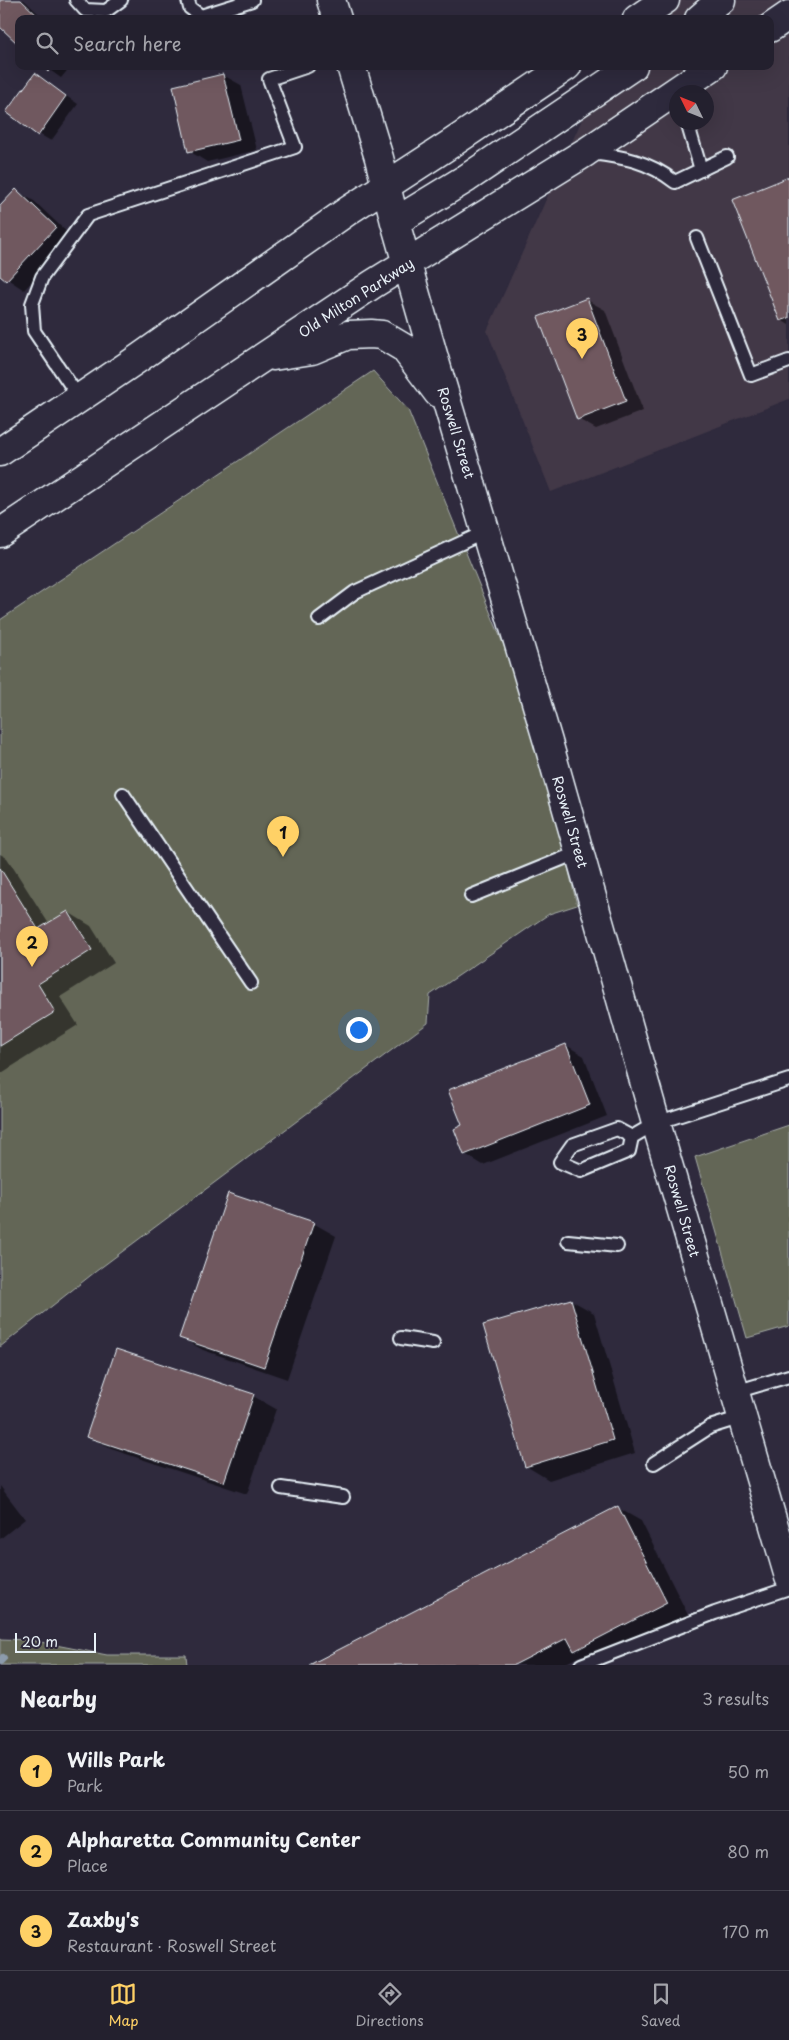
<!DOCTYPE html>
<meta charset="utf-8">
<style>
body{margin:0;font-family:"Playpen Sans",sans-serif;background:#2f2d3a;color:#f1f3f6}
.compass{position:absolute;left:669px;top:85px;width:45px;height:45px;border-radius:50%;background:#23202e;box-shadow:0 5px 20px #0002;rotate:313deg}
.scale{position:absolute;left:15px;bottom:12px;width:81px;box-sizing:border-box;padding-left:5px;border:2px solid #e8f1f8;border-top:0;font-size:14px;line-height:18px;white-space:nowrap;color:#e8f1f8;-webkit-text-stroke:4px #2f2a3d;paint-order:stroke}
.you{position:absolute;left:358px;top:1029px;width:18px;height:18px;margin:-12px;border:4px solid #fff;border-radius:50%;background:#1a73e8;box-shadow:0 0 0 8px #1a73e833}
.badge{display:grid;place-items:center;width:32px;height:32px;border-radius:50%;background:#ffd166;color:#111;font-size:16px;font-weight:700}
.pin{position:absolute;translate:-50% -41px;filter:drop-shadow(0 1px 2px #0008)}
.pin::after{content:'';position:absolute;top:26px;width:18px;height:15px;background:inherit;clip-path:polygon(0 0,100% 0,50% 100%)}
.list{margin:0;padding:0;list-style:none}
h2{display:flex;justify-content:space-between;align-items:center;height:65px;margin:0;padding:0 20px;font-size:21px}
h2 small{font-size:16px;font-weight:400;color:#a3a3aa}
.list li{display:grid;grid-template-columns:32px 1fr auto;gap:15px;align-items:center;box-sizing:border-box;height:80px;padding:0 20px;border-top:1px solid #403e4a}
.list b{display:block;font-size:19px;white-space:nowrap}
.list p{margin:0;font-size:16px;white-space:nowrap;color:#a3a3aa}
.list em{font-size:16px;font-style:normal;color:#a3a3aa}
.icon{flex:none;width:28px;height:28px;fill:none;stroke:currentColor;stroke-width:2;stroke-linecap:round;stroke-linejoin:round}
.map{position:relative;flex:none;width:789px;height:1665px;overflow:hidden}
.search{position:absolute;background:#23202e;box-shadow:0 5px 20px #0002;left:15px;right:15px;top:15px;height:55px;display:flex;align-items:center;gap:12px;box-sizing:border-box;padding:0 18px;border-radius:10px;color:#a3a3aa;font-size:19px}
.sheet{height:305px;background:#23202e}
nav{display:flex;justify-content:space-around;align-items:center;box-sizing:border-box;height:70px;border-top:1px solid #403e4a;background:#23202e;font-size:14px;color:#a3a3aa}
nav a{display:grid;justify-items:center;gap:2px}
nav .on{color:#ffd166}
.map>svg:first-child{display:block}
.built{fill:#423847;fill-rule:evenodd}
.green{fill:#636657;stroke:#a6aca8}
.shadow{fill:#0007}
.lines{fill:none;stroke-linecap:round;stroke-linejoin:round}
.stream{stroke:#8c9bac;stroke-width:8}
.building{fill:#6f585f;stroke:#e8f1f8}
.lane-casing{stroke:#e8f1f8;stroke-width:16}
.secondary-casing{stroke:#e8f1f8;stroke-width:31}
.lane{stroke:#2f2a3d;stroke-width:12}
.secondary{stroke:#2f2a3d;stroke-width:28}
.labels{text-anchor:middle;stroke-width:4;stroke-linejoin:round;paint-order:stroke}
.street-label{font-size:14px;fill:#e8f1f8;stroke:#2f2a3d}
</style>
<div class="map">
<svg width="789" height="1665" viewBox="0 0 789 1665">
<rect width="100%" height="100%" fill="#2f2a3d"/>
<filter id="ink" filterUnits="userSpaceOnUse"><feTurbulence type="fractalNoise" baseFrequency=".02" numOctaves="2"/><feDisplacementMap in="SourceGraphic" scale="10" xChannelSelector="R" yChannelSelector="G"/><feConvolveMatrix kernelMatrix="1 2 1 2 8 2 1 2 1" color-interpolation-filters="sRGB"/></filter>
<g filter="url(#ink)">
<path class="built" d="M 635,0 L 789,0 L 789,399 L 551,492 L 487,331 L 606,66 L 770,66 L 770,19 L 627,19 ZM 676,92 L 706,92 L 706,122 L 676,122 Z"/>
<path class="green" d="M 373,371 L 408,410 L 506,651 L 554,809 L 577,905 L 549,914 L 430,995 L 428,1023 L 95,1272 L 0,1347 L 0,620 Z
M 789,1125 L 789,1326 L 747,1338 L 695,1157 Z
M 0,1639 L 30,1640 L 107,1655 L 186,1655 L 187,1665 L 0,1665 Z"/>
<path class="shadow" d="M 0,0 L 24,0 L 44,19 L 19,19 L 0,25 Z
M 44,66 L 71,66 L 61,78 Z
M 35,75 L 78,104 L 51,141 L 39,134 Z
M 223,75 L 241,85 L 257,150 L 207,162 L 189,151 L 174,87 Z
M 789,179 L 789,325 L 781,320 Z
M 16,191 L 34,201 L 73,238 L 24,290 L 0,274 L 0,208 Z
M 587,300 L 605,310 L 643,411 L 596,429 L 578,419 Z
M 0,854 L 7,858 L 49,924 L 68,912 L 91,926 L 114,963 L 60,997 L 78,1025 L 0,1074 Z
M 566,1045 L 584,1056 L 607,1116 L 483,1165 L 465,1154 L 463,1126 Z
M 313,1223 L 336,1236 L 287,1379 L 203,1350 L 180,1337 Z
M 571,1300 L 594,1313 L 635,1453 L 549,1480 L 526,1466 Z
M 253,1396 L 276,1409 L 247,1494 L 111,1449 L 88,1436 Z
M 0,1486 L 25,1519 L 0,1539 Z
M 618,1508 L 641,1521 L 689,1617 L 598,1664 L 582,1655 L 562,1665 L 311,1665 Z"/>
<g class="lines">
<path class="stream" d="M 0,1661 L 3,1658"/>
</g>
<path class="building" d="M 0,0 L 21,0 L 41,19 L 19,19 L 19,45 L 0,27 Z
M 42,66 L 53,66 L 48,72 Z
M 35,73 L 66,96 L 38,136 L 6,112 Z
M 223,74 L 239,140 L 188,152 L 173,86 Z
M 789,177 L 789,318 L 780,321 L 732,200 Z
M 16,189 L 56,227 L 6,281 L 0,276 L 0,206 Z
M 587,298 L 626,401 L 577,420 L 538,317 Z
M 0,868 L 38,929 L 68,911 L 92,950 L 38,984 L 55,1012 L 0,1046 Z
M 566,1044 L 590,1105 L 464,1155 L 454,1129 L 462,1125 L 448,1090 Z
M 228,1193 L 314,1222 L 264,1367 L 179,1338 Z
M 571,1299 L 613,1440 L 525,1467 L 483,1325 Z
M 116,1349 L 254,1394 L 224,1482 L 86,1437 Z
M 618,1506 L 667,1603 L 574,1651 L 567,1638 L 514,1665 L 309,1665 Z"/>
<g class="lines">
<g class="lane-casing">
<path id="lane" d="M 76,0 L 85,10 L 106,11 L 121,0
M 188,0 L 190,8 L 201,16 L 252,0
M 687,122 L 701,170
M 591,153 C 624,157 648,161 675,182 L 727,157
M 697,238 L 751,375 L 789,361
M 80,399 L 34,331 L 32,304 L 42,277 L 88,215 L 295,147 L 269,79 L 308,66
M 319,619 L 355,592 L 485,532
M 123,794 L 251,983
M 471,896 L 579,852
M 632,1137 L 617,1129 L 572,1145 L 560,1162 L 581,1171 L 629,1151 L 632,1137 L 656,1123 L 789,1080
M 568,1241 L 617,1246
M 401,1338 L 433,1343
M 735,1392 L 789,1376
M 654,1463 L 710,1427 L 742,1417
M 281,1488 L 343,1497
M 581,1665 L 715,1613 L 789,1588"/>
</g>
<g class="secondary-casing">
<path id="secondary" d="M 331,0 L 337,19
M 637,19 L 665,0
M 699,19 L 721,0
M 770,28 L 789,15
M 351,66 L 379,158 L 395,222 L 436,365 L 548,742 L 656,1123 L 789,1577
M 395,222 L 467,178 L 633,66
M 273,356 L 312,350 L 348,335 L 371,334 L 382,335 L 404,348 L 438,393
M 0,452 L 139,358 L 349,210 L 452,143 L 567,66
M 0,533 L 373,284 L 586,152 L 713,66"/>
</g>
<use href="#lane" class="lane"/>
<use href="#secondary" class="secondary"/>
</g>
</g>
<g class="labels">
<g class="street-label">
<text transform="translate(356 298) rotate(-33)" y="5">Old Milton Parkway</text>
<text transform="translate(456 433) rotate(73)" y="5">Roswell Street</text>
<text transform="translate(570 822) rotate(74)" y="5">Roswell Street</text>
<text transform="translate(682 1211) rotate(74)" y="5">Roswell Street</text>
</g>
</g>
</svg>
<svg class="compass" viewBox="-18 -18 36 36"><path d="M0-13l5 13h-10z" fill="#e53935"/><path d="M0 13l5-13h-10z" fill="#a3a3aa"/></svg>
<div class="scale">20 m</div>
<div class="you"></div>
<div class="pin badge" style="left:283px;top:857px">1</div>
<div class="pin badge" style="left:32px;top:967px">2</div>
<div class="pin badge" style="left:582px;top:359px">3</div>
<div class="search"><svg class="icon" aria-label="search" viewBox="0 0 24 24"><circle cx="10" cy="10" r="6"/><path d="M15 15l6 6"/></svg>Search here</div>
</div>
<section class="sheet">
<h2>Nearby<small>3 results</small></h2>
<ul class="list">
<li><span class="badge">1</span><div><b>Wills Park</b><p>Park</p></div><em>50 m</em></li>
<li><span class="badge">2</span><div><b>Alpharetta Community Center</b><p>Place</p></div><em>80 m</em></li>
<li><span class="badge">3</span><div><b>Zaxby's</b><p>Restaurant · Roswell Street</p></div><em>170 m</em></li>
</ul>
</section>
<nav>
<a class="on"><svg class="icon" aria-label="map" viewBox="0 0 24 24"><path d="M3 6l6-2 6 2 6-2v14l-6 2-6-2-6 2zM9 4v14M15 6v14"/></svg>Map</a>
<a><svg class="icon" aria-label="directions" viewBox="0 0 24 24"><path d="M12 3l9 9-9 9-9-9zM9 14v-3h6M13 9l2 2-2 2"/></svg>Directions</a>
<a><svg class="icon" aria-label="saved" viewBox="0 0 24 24"><path d="M7 4h10v16l-5-4-5 4z"/></svg>Saved</a>
</nav>
